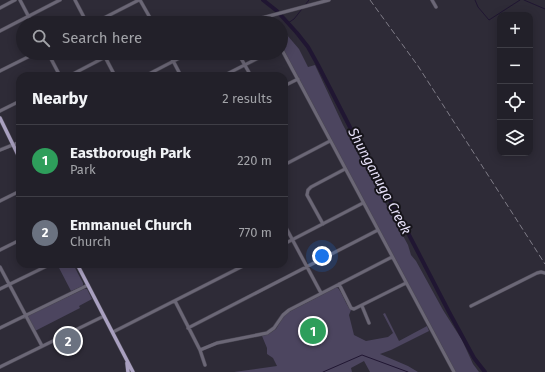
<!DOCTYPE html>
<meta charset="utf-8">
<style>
body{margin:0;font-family:"Fira Sans",sans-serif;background:#2e2d35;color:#f1f3f6}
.controls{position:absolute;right:12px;top:12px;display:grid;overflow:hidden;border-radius:8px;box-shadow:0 2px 10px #0003}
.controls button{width:36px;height:36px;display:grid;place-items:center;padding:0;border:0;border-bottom:1px solid #3f3e46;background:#222029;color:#f1f3f6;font:20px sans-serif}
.you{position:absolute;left:322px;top:256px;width:14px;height:14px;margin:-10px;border:3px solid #fff;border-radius:50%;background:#1a73e8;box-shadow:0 0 0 6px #1a73e833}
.badge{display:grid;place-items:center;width:26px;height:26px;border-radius:50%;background:#b1c500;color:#fff;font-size:13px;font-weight:700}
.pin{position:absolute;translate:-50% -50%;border:2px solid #fff;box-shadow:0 1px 4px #0006}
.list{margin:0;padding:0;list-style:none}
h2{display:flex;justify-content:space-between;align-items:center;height:52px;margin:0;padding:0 16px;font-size:17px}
h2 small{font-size:13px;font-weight:400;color:#a2a3a8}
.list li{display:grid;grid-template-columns:26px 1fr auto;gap:12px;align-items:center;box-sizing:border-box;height:72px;padding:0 16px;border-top:1px solid #3f3e46}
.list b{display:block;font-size:15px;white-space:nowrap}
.list p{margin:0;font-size:13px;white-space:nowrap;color:#a2a3a8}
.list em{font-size:13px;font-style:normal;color:#a2a3a8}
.icon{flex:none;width:22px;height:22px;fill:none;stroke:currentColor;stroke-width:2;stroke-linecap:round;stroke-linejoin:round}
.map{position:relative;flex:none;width:545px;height:372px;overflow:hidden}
.search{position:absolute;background:#222029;box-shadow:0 2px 10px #0003;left:16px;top:16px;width:272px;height:44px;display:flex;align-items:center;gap:10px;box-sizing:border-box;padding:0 14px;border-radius:22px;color:#a2a3a8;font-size:15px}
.panel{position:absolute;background:#222029;box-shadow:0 2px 10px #0003;left:16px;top:72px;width:272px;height:196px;border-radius:12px}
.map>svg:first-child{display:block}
.green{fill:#4c455f}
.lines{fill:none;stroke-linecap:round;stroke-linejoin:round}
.stream{stroke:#201632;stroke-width:1}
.river{stroke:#201632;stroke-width:4}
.minor-casing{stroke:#4a4753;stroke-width:4}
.major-casing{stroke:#4a4753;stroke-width:4.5}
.minor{stroke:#6b6776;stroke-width:3}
.major{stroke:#a9a0c0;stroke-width:3.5}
.rail{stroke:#7f7c87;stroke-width:1;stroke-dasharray:6 3;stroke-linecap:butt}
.labels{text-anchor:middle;stroke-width:4;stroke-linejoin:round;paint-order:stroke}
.water-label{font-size:14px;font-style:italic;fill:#e6e0f8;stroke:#16141a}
</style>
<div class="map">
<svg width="545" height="372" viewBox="0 0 545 372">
<rect width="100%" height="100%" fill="#2e2b37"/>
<path class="green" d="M 281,28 L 299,49 L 308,67 L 315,65 L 343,125 L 408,245 L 411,255 L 416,261 L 443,310 L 462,340 L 473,364 L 479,372 L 455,372 L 281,45 Z
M 57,264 L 73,264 L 83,283 L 83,286 L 71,291 Z
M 337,287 C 343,293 345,304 351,310 L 349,315 L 354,335 L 366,341 L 388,337 L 393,333 L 383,314 L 385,313 L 399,341 L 427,326 L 429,331 L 391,350 L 380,354 L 408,366 L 418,372 L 370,372 L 364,361 L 351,368 L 352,372 L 234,372 L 277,366 L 273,358 L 267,354 L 267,348 L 262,336 L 270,333 L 276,329 L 285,314 Z
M 84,289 L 87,289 L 92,299 L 79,306 L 80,308 L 35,331 L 27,316 Z"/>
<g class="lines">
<path class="stream" d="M 475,0 L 478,7 L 489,20 L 520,0
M 524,0 L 545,9
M 305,5 L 309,0
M 288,23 L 294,19 L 302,9
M 323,372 L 362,355 L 408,372"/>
<path class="river" d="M 263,0 L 277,11 L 297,33 L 308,47 L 318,65 L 354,135 L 407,231 L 449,312 L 474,358 L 485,372"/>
<g class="minor-casing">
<path id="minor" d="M 20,0 L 32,23
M 75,0 L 87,23
M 140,0 L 153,23
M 432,0 L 436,7
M 0,8 L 15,0
M 94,23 L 139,0
M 247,23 L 258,19 L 329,0
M 0,31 L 60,0
M 281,48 L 454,372
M 48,53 L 60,76
M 103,53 L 115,76
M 169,53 L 181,76
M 238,53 L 251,76
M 0,71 L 36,53
M 69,76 L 113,53
M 145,76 L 189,53
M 223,76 L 268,53
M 284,86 L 298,79
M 0,111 L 20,101
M 0,150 L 20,142
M 284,165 L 330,141
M 0,201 L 20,191
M 284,224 L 321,293
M 323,224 L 307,195 L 308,190 L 311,187 L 345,169
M 284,244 L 363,203
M 0,250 L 20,240
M 0,267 L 42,346
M 339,284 L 351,308 L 354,309 L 406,283
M 0,289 L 51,264
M 175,301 L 200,350 L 205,365
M 362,306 L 369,323
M 471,306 L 537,273 L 541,272 L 545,273
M 0,328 L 88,285
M 188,328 L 378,230
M 113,332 L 247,264
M 200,350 L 217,343 L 267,333 L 274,328 L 283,315 L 289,310 L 392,257
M 0,367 L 104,316"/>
</g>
<g class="major-casing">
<path id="major" d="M 0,118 L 20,159
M 77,264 L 133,372
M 127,363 L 128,372"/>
</g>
<use href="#minor" class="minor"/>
<use href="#major" class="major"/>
<path class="rail" d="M 370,0 L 418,66 L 545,264"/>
</g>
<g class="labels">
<g class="water-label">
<text transform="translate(380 181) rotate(62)" y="5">Shunganuga Creek</text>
</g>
</g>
</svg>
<div class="controls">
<button>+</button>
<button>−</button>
<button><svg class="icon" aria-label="locate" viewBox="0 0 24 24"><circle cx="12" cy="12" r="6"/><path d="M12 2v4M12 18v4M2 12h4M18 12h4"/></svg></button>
<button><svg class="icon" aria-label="layers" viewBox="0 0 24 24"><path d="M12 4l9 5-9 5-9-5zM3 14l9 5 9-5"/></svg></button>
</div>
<div class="you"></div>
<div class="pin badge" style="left:313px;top:331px;background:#2e9e5b">1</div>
<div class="pin badge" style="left:68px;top:341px;background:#6b7280">2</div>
<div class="search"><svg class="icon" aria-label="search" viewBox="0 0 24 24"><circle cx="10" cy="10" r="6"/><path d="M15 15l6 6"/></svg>Search here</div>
<section class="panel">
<h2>Nearby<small>2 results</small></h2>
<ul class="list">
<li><span class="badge" style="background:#2e9e5b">1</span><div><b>Eastborough Park</b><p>Park</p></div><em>220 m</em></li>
<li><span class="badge" style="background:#6b7280">2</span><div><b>Emmanuel Church</b><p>Church</p></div><em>770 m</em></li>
</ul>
</section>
</div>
